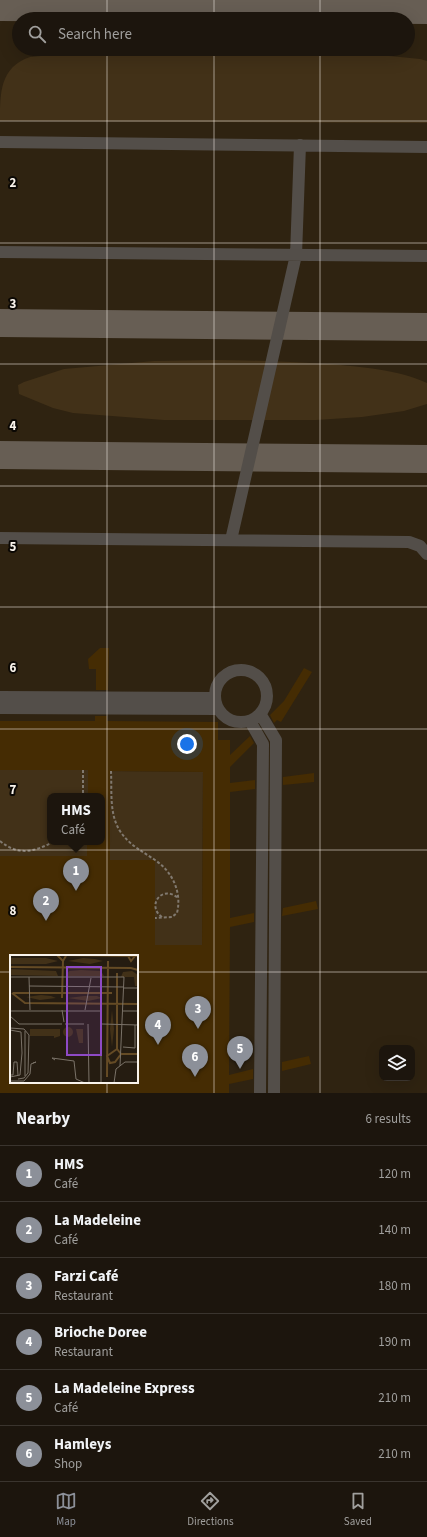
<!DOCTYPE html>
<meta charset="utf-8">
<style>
body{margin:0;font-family:"Source Sans 3",sans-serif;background:#29221b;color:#f1f3f6}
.controls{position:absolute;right:12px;bottom:12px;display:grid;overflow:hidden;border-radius:8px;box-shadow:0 4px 16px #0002}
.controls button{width:36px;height:36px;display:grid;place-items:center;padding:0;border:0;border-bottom:1px solid #3a342e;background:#1c150d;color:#f1f3f6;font:20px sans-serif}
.you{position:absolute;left:187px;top:744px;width:14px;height:14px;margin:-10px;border:3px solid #fff;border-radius:50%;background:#1a73e8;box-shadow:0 0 0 6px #1a73e833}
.badge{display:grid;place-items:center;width:26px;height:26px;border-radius:50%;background:#8c9099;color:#fff;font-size:13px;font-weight:700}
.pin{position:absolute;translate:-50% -33px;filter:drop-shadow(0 1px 2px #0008)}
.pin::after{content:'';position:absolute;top:21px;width:14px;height:12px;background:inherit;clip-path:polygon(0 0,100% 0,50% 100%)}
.popup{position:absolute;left:47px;top:793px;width:58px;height:52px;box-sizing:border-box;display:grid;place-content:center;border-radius:8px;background:#1c150d;filter:drop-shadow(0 1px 3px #0005);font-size:13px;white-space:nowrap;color:#a09f9d}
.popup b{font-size:15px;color:#f1f3f6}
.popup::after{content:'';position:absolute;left:50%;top:100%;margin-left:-8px;border:8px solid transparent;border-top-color:#1c150d}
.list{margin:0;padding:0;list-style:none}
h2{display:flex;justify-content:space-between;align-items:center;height:52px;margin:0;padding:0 16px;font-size:17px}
h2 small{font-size:13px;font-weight:400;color:#a09f9d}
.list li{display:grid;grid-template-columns:26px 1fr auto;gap:12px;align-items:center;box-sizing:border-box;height:56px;padding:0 16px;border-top:1px solid #3a342e}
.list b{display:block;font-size:15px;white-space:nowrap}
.list p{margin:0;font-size:13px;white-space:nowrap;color:#a09f9d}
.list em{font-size:13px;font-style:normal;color:#a09f9d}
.icon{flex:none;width:22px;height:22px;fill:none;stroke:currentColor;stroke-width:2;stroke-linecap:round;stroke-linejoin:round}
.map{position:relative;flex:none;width:427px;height:1093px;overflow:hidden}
.search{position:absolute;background:#1c150d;box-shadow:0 4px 16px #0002;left:12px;right:12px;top:12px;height:44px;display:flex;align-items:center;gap:10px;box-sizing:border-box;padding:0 14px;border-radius:22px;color:#a09f9d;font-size:15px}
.sheet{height:388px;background:#1c150d}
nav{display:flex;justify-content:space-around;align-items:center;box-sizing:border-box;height:56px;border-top:1px solid #3a342e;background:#1c150d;font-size:11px;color:#a09f9d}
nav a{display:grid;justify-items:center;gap:2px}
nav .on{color:#8c9099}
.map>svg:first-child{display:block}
.built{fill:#2f2311;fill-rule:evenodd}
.green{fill:#423118}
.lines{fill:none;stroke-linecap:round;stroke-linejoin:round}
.taxiway{stroke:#675e54;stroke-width:28}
.building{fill:#452c03;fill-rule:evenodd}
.path{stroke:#81796f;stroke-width:2;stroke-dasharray:3 2;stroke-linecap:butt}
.minor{stroke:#534e49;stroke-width:12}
.grid{fill:none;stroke:#f9f3eb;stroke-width:1;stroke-opacity:0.55}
.inset-river{fill:none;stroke:#654b25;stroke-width:2}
.inset-road{fill:none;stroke:#7a7268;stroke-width:1}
.view{fill:#8e4ac6;fill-opacity:0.15;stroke:#8e4ac6;stroke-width:2}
.inset-edge{fill:none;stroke:#f9f3eb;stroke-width:2}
.grid-label{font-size:13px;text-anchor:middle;font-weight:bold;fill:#f9f3eb;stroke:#0b0804;stroke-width:4;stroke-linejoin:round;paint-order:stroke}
</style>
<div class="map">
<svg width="427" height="1093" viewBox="0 0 427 1093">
<rect width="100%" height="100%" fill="#251c11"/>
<path class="built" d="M 0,0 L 427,0 L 427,1093 L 0,1093 ZM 19,19 L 408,19 L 408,49 L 19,49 ZM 50,796 L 102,796 L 102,842 L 50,842 ZM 11,956 L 137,956 L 137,1082 L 11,1082 ZM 382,1048 L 412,1048 L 412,1078 L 382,1078 Z"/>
<path class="green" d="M 114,49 L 319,49 L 420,59 L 427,61 L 427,123 L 0,121 C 0,93 0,67 30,57 Z
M 215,360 C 253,360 291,362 328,364 C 362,367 396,369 427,383 L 427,404 L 404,411 L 362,417 L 316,420 L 164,420 L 73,413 L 53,408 L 19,394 L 18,385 L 24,382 L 64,369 L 154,361 Z
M 0,770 L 88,770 L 88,796 L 50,796 L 50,842 L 87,842 L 87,856 L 0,856 Z
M 110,771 L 203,772 L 202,945 L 155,945 L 155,860 L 110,860 Z"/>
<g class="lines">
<path class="taxiway" d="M 0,7 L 427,10
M 0,323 L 427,327
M 0,455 L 427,459"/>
</g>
<path class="building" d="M 100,648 L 109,648 L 108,690 L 96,690 L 96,669 L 89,669 L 88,659 Z
M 304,668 L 312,672 L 281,722 L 277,720 L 274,723 L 270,715 L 284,701 Z
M 95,716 L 107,716 L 107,721 L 218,722 L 218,740 L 230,740 L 230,755 L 250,736 L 254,743 L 230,767 L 230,783 L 255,780 L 255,789 L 230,792 L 230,918 L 254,913 L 254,922 L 230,927 L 229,1075 L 253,1069 L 253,1079 L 229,1084 L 229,1093 L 0,1093 L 0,856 L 87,856 L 87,842 L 102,842 L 102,796 L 88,796 L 88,770 L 0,770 L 0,721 L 95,721 ZM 110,771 L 203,772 L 202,945 L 155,945 L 155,860 L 110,860 ZM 11,956 L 137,956 L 137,1082 L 11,1082 Z
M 314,773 L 314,782 L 283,785 L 283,777 Z
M 316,901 L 318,909 L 282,916 L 283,908 Z
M 309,1056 L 311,1064 L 282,1071 L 282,1062 Z"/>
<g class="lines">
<path class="path" d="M 83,770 L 83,796
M 111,771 C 112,791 109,814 120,831 C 129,845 142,851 155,860 C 173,872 182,893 177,913 L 172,917 L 155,918
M 0,841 C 18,856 34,852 53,842
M 162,917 C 146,906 162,884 178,898"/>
<path class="minor" d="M 0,142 L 427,147
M 0,252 L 427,256
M 0,538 L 409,542 L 420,546 L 427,554
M 231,540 L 296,255 L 300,145
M215 696a26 26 0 1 1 52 0a26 26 0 1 1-52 0Z
M 0,697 L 214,698
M 0,708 L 217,709
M 261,715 L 276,740 L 274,1093
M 250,721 L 263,744 L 260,1093"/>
</g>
<path class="grid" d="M 107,0 L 107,19M 214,0 L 214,19M 320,0 L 320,19M 107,49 L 107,956M 214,49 L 214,1093M 320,49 L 320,1093M 0,121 L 427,121M 0,243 L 427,243M 0,364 L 427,364M 0,486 L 427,486M 0,607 L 427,607M 0,729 L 427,729M 0,850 L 427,850M 0,972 L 11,972M 137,972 L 427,972M 107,1082 L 107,1093"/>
<g transform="translate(10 955)">
<rect width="128" height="128" fill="#251c11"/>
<path d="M 0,3 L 36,3 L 48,6 L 36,9 L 0,9 ZM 73,3 L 85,4 L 93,6 L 80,9 L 58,6 ZM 0,14 L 46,16 L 48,21 L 0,20 ZM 71,15 L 91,16 L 94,21 L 56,21 L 59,16 ZM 113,17 L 122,16 L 128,20 L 128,31 L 125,31 L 124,22 L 111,22 ZM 31,40 L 41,41 L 46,43 L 30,45 L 16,42 ZM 74,41 L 87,41 L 92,43 L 78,46 L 58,43 ZM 102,55 L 104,74 L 102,92 L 100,74 ZM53 77a5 5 0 1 1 10 0a5 5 0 1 1-10 0ZM 20,74 L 50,74 L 50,81 L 44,83 L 44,81 L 20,81 ZM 66,74 L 73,74 L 73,88 L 69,88 Z" fill="#423118"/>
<path class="inset-river" d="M 47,0 L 53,6 L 56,1M 50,0 L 128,1M 118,1 L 121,6 L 125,1M 0,12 L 121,13 L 128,15M 2,38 L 15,48 L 128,49M 3,38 L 102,38M 52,43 L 53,6M 107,94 L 97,101 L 100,108 L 105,107 L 111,99 L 107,94 L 107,18M 110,99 L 128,99M 97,122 L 98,6"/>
<path class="inset-road" d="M 0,22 L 114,22 L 110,111M 19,22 L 20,55M 19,31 L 114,32M 113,33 L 128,33M 52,55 L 54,67M 75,55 L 81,23M 0,56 L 91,56 L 91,128M 113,56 L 128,56M 0,61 L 9,69 L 52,69M 55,69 L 74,69M 78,69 L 79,128M 92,69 L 128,70M 0,73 L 14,74 L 19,80 L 18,118 L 14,123 L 8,124M 0,75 L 11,77 L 12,98 L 10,120 L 0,122M 113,92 L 125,93 L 125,70M 45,105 L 42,103 L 64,106 L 66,124 L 75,128M 0,120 L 3,120 L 4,107 L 7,107 L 8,120M 15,121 L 15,76M 0,126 L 14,126 L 20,119 L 21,109 L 26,107 L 23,108M 104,128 L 106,114 L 115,107 L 128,107"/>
<path class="view" d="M 57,12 L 91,12 L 91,100 L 57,100 Z"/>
<rect width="128" height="128" class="inset-edge"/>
</g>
<g class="grid-label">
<text x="13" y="187">2</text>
<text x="13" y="308">3</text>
<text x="13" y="430">4</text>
<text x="13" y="551">5</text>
<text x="13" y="672">6</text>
<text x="13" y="794">7</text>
<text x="13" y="915">8</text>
</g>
</svg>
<div class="controls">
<button><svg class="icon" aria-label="layers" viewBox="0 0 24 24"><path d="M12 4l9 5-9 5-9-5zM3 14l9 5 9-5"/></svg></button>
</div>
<div class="you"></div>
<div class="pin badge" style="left:76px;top:891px">1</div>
<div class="popup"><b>HMS</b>Café</div>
<div class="pin badge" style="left:46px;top:921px">2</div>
<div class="pin badge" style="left:198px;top:1029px">3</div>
<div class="pin badge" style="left:158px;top:1045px">4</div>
<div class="pin badge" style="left:240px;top:1069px">5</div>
<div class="pin badge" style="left:195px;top:1077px">6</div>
<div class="search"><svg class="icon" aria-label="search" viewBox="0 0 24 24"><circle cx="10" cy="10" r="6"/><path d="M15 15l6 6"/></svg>Search here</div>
</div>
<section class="sheet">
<h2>Nearby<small>6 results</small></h2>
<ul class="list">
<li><span class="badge">1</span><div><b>HMS</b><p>Café</p></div><em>120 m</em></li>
<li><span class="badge">2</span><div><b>La Madeleine</b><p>Café</p></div><em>140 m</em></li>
<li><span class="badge">3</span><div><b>Farzi Café</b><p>Restaurant</p></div><em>180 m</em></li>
<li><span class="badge">4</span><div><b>Brioche Doree</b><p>Restaurant</p></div><em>190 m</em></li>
<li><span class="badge">5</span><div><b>La Madeleine Express</b><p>Café</p></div><em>210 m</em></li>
<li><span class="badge">6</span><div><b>Hamleys</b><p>Shop</p></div><em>210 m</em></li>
</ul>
</section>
<nav>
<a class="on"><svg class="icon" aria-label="map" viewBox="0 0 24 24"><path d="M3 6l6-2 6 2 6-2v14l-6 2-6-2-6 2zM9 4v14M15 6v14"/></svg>Map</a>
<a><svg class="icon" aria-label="directions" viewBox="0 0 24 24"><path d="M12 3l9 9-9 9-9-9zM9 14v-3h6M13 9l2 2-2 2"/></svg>Directions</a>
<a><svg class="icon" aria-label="saved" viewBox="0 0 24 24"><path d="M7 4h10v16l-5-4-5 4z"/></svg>Saved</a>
</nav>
